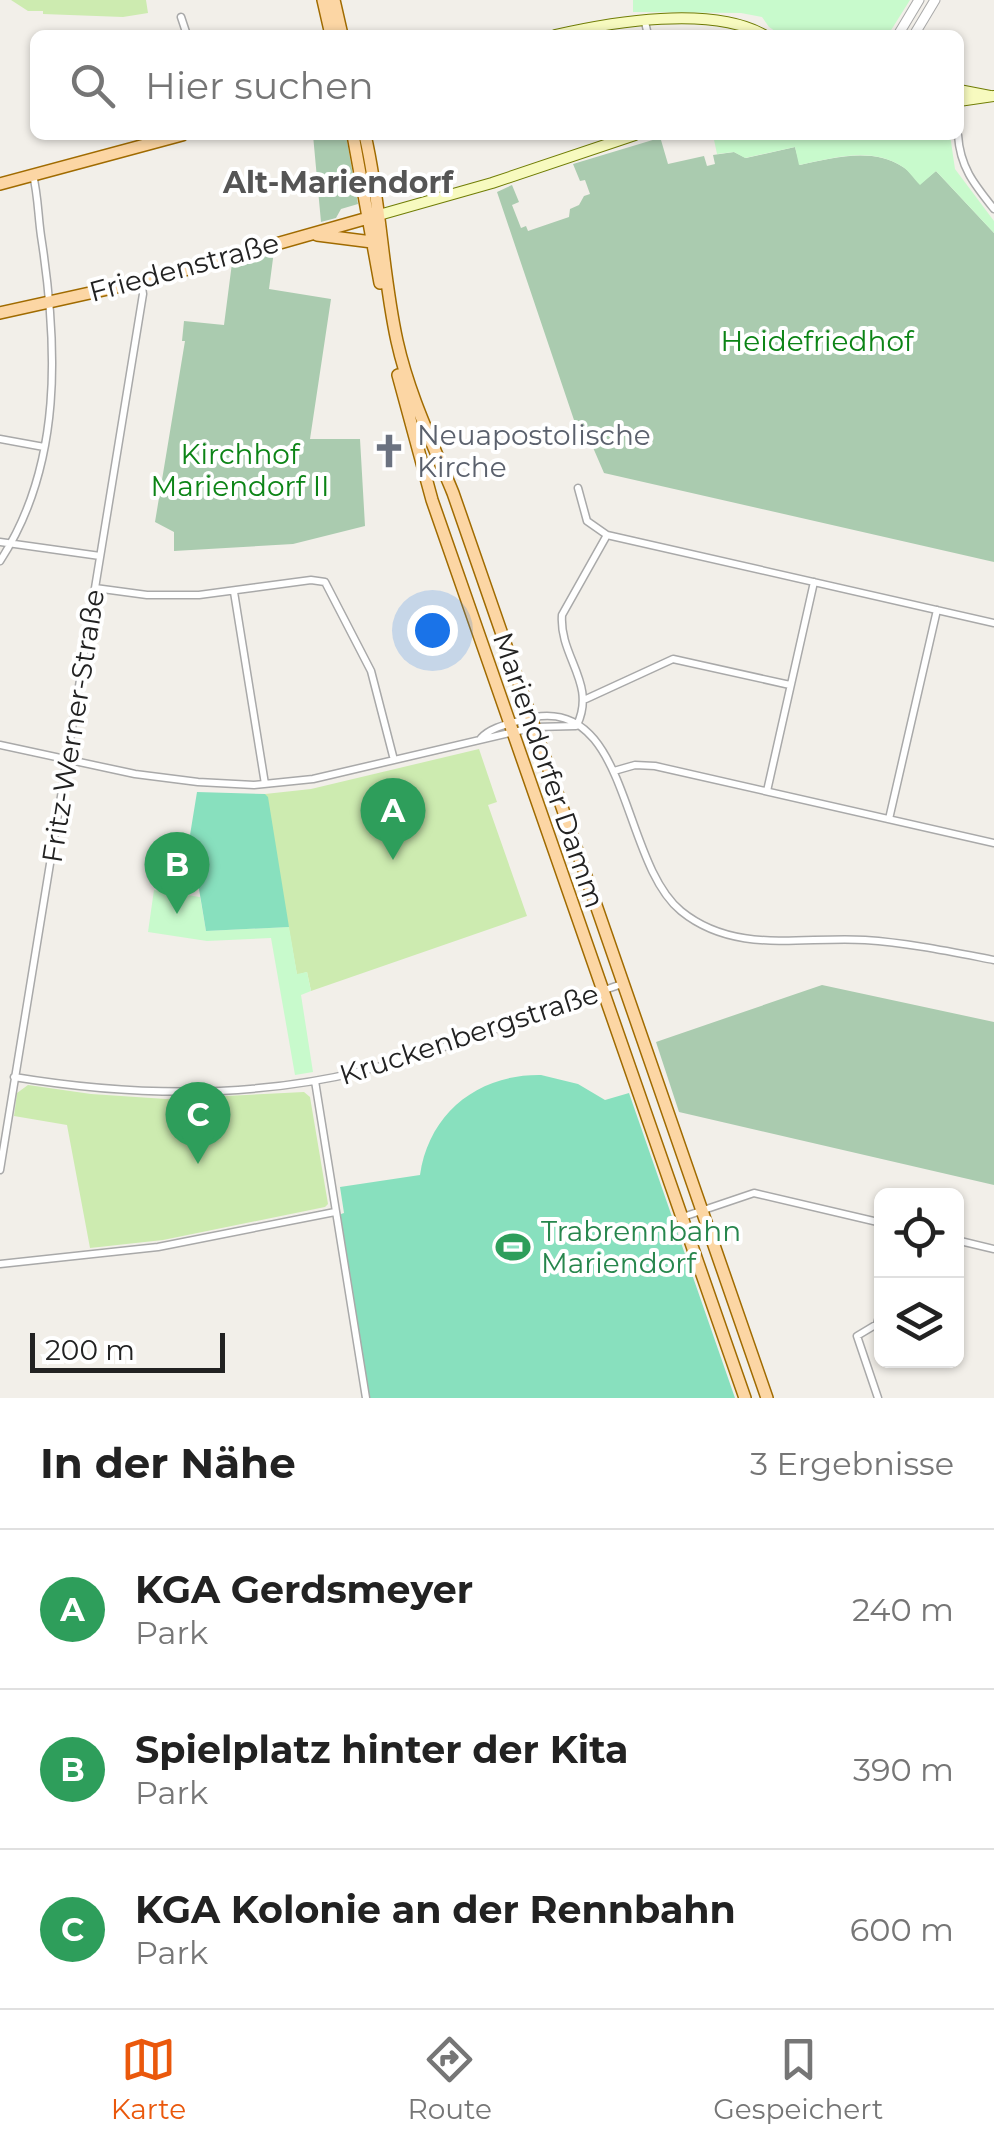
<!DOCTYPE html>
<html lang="de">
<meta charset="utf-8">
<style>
body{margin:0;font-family:Montserrat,sans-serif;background:#f6f6f6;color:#222}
.controls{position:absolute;right:30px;bottom:30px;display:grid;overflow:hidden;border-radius:15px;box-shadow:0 2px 8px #0004}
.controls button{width:90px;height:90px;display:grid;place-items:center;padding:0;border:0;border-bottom:2px solid #e0e0e0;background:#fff;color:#222;font:50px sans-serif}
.scale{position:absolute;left:30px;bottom:25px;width:195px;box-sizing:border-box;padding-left:10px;border:5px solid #222;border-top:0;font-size:28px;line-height:35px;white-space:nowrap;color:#222;-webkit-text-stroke:8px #fff;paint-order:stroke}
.you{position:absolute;left:432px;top:630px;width:35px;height:35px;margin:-25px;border:8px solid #fff;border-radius:50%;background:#1a73e8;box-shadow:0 0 0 15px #1a73e833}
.badge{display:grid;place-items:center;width:65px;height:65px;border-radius:50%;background:#ea580c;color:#fff;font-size:32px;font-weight:700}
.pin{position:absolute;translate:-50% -82px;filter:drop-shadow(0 2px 5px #0008)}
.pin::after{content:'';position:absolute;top:52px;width:35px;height:30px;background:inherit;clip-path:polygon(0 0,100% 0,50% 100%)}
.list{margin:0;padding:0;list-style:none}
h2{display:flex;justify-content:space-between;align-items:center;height:130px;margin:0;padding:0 40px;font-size:42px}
h2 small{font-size:32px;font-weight:400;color:#767676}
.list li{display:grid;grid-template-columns:65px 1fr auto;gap:30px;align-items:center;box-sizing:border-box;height:160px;padding:0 40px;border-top:2px solid #e0e0e0}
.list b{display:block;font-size:38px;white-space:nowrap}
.list p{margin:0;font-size:32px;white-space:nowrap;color:#767676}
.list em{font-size:32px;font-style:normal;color:#767676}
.icon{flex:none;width:55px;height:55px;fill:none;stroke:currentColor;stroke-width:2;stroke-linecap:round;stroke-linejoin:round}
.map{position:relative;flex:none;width:994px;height:1398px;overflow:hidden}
.search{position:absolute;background:#fff;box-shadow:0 2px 8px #0004;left:30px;right:30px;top:30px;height:110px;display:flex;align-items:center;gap:25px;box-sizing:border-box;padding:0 35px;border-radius:15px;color:#767676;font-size:38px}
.sheet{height:610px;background:#fff}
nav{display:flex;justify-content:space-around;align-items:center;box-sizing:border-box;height:140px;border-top:2px solid #e0e0e0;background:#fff;font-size:28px;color:#767676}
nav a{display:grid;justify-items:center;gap:5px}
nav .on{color:#ea580c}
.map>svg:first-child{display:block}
.grass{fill:#cdebb0}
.cemetery{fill:#aacbaf}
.park{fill:#c8facc}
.pitch{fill:#88e0be}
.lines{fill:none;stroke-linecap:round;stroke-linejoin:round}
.minor-casing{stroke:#a9a9a9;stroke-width:9}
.tertiary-casing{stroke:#a9a9a9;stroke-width:11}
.secondary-casing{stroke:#707d05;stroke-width:12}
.primary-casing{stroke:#a06b00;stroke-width:14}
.minor{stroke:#fff;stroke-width:6}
.tertiary{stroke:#fff;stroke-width:9}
.secondary{stroke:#f7fabf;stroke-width:10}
.primary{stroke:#fcd6a4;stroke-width:11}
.labels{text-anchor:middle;stroke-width:8;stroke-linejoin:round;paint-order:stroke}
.street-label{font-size:28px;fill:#222;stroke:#fff}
.park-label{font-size:28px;fill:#0c8416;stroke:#fff}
.worship-label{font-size:28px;fill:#5b616d;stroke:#fff;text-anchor:start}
.leisure-label{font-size:28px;fill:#27864d;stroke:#fff;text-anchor:start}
.neighbourhood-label{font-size:30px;font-weight:bold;fill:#555;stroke:#fff}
</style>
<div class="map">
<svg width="994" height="1398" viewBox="0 0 994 1398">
<rect width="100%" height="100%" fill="#f2efe9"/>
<path class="grass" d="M 11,0 L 146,0 L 148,13 L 123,17 L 43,14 L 43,11 L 28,11 Z
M 479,749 L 497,802 L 488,805 L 527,916 L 311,991 L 307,972 L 297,975 L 265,794 L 311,789 Z
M 28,1085 L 91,1094 L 166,1099 L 304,1092 L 310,1097 L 328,1204 L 325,1207 L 163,1240 L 90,1248 L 67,1125 L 14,1116 L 17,1093 Z"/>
<path class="cemetery" d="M 313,135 L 346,135 L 358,204 L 341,209 L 336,218 L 321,222 Z
M 656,139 L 661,140 L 668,164 L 704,156 L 707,166 L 715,164 L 713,155 L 734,152 L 746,158 L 795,147 L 800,165 C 833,158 872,147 903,167 C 909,170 915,179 920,184 L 936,171 L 994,233 L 994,562 L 604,473 L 582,422 L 575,423 L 497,192 L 512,185 L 519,202 L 512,205 L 521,228 L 526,226 L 528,231 L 569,217 L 570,209 L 579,205 L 584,196 L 590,194 L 585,180 L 580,181 L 573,164 Z
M 274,251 L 269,289 L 331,299 L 310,439 L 360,439 L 365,526 L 293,544 L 174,551 L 174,532 L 155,522 L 185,341 L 182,341 L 184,321 L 224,325 L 232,263 Z
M 822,985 L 994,1022 L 994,1185 L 679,1112 L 656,1042 Z"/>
<path class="park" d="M 633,0 L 910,0 L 888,35 L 781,35 L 769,27 L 762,17 L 741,13 L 633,12 Z
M 713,135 L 950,135 L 955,169 L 994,221 L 994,233 L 936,171 L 920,185 C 915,180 909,171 903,167 C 872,146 832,158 799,165 L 795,147 L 745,158 L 734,152 L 717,154 Z
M 154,890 L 200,897 L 206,931 L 289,927 L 297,974 L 307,972 L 311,991 L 301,995 L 313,1072 L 295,1075 L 271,938 L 207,941 L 148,932 Z"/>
<path class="pitch" d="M 197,792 L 265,794 L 268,797 L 289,927 L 206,931 L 190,835 Z
M 541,1075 L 578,1084 L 605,1100 L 629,1093 L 735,1398 L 368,1398 L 338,1215 L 344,1213 L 340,1187 L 420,1175 C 429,1113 478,1074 541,1075 Z"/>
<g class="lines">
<g class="minor-casing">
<path id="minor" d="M 181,17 L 187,35
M 645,22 L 648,35
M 958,135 C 960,167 974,184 994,209
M 0,439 L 44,447
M 578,488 L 587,521 L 607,535 L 994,623
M 0,542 L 100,556
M 0,561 C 63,465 58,345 41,236 C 38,215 38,195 33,175
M 95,588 L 147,595 L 199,595 L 311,580 L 325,582 L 371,671 L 394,760
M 234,592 L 265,784
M 586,699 L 673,659 L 790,685
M 577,725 C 597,683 559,657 562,615 L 607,535
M 481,738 C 491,727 509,724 522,720 C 630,687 619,860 681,911 C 735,955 802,936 865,940 C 909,943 952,952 994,960
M 0,745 L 135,774 L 198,782 L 254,785 L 313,779 L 535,727 L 576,726
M 614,771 L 635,765 L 655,766 L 994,843
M 767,791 L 814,582
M 889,819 L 937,610
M 14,1077 C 129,1096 248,1099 362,1071 C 451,1049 536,1013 622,984
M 315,1081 L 366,1398
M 0,1170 L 143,294 L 141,281
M 683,1217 L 754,1193 L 882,1223
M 956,1240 L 994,1249
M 0,1264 L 158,1247 L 335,1212
M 878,1398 L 857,1336 L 877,1324 L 882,1306"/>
</g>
<g class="tertiary-casing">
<path id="tertiary" d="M 898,35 L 919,0
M 914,35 L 935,0"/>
</g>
<g class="secondary-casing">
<path id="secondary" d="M 555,35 C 612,22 711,5 764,35
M 959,90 L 990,96
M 959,101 L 994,96
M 379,215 L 492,183 L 635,135"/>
</g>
<g class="primary-casing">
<path id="primary" d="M 323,0 L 331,35
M 334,0 L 342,35
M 353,135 L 380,283
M 365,135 C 381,203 382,273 397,341 C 409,395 432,442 453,493 L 767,1398
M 0,184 L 182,135
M 317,235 L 372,242
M 0,313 L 153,279 L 375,216
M 398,375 L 432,500 L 745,1398"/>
</g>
<use href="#minor" class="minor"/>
<use href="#tertiary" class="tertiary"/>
<use href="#secondary" class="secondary"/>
<use href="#primary" class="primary"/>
</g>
<defs>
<g id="church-bare" transform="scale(2.7)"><path d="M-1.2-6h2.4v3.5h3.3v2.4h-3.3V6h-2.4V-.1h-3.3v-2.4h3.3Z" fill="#6b7280" stroke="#fff" stroke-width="2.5" paint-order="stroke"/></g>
<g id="stadium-bare" transform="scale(2.7)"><path d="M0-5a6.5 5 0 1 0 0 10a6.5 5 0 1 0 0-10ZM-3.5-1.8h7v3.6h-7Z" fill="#2e9e5b" stroke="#fff" stroke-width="2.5" paint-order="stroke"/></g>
</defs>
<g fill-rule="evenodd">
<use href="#church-bare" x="389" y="451"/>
<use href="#stadium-bare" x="513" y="1247"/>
</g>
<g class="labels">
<g class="street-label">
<text transform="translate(184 267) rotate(-15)" y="10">Friedenstraße</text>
<text transform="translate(73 726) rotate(-81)" y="10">Fritz-Werner-Straße</text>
<text transform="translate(549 770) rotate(71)" y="10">Mariendorfer Damm</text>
<text transform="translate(469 1034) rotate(-18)" y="10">Kruckenbergstraße</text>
</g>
<g class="park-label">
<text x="817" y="351">Heidefriedhof</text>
<text x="240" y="464">Kirchhof<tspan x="240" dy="32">Mariendorf II</tspan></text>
</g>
<g class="worship-label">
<text x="417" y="445">Neuapostolische<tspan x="417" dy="32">Kirche</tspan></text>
</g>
<g class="leisure-label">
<text x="541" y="1241">Trabrennbahn<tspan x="541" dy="32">Mariendorf</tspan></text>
</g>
<g class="neighbourhood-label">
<text x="338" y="193">Alt-Mariendorf</text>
</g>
</g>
</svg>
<div class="controls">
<button><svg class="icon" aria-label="locate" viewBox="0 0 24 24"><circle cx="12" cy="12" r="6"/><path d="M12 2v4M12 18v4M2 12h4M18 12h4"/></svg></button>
<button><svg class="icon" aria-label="layers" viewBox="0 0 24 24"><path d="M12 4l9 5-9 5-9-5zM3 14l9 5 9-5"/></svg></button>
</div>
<div class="scale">200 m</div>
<div class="you"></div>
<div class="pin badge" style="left:393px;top:860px;background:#2e9e5b">A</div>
<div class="pin badge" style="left:177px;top:914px;background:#2e9e5b">B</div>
<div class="pin badge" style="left:198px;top:1164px;background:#2e9e5b">C</div>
<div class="search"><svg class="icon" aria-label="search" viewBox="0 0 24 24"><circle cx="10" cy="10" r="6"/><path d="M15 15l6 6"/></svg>Hier suchen</div>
</div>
<section class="sheet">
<h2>In der Nähe<small>3 Ergebnisse</small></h2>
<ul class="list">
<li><span class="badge" style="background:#2e9e5b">A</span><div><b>KGA Gerdsmeyer</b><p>Park</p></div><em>240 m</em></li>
<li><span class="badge" style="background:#2e9e5b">B</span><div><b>Spielplatz hinter der Kita</b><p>Park</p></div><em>390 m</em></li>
<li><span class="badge" style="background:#2e9e5b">C</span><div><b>KGA Kolonie an der Rennbahn</b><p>Park</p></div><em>600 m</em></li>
</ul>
</section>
<nav>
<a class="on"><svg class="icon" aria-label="map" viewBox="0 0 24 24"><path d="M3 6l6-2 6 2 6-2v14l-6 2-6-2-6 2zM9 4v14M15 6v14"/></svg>Karte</a>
<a><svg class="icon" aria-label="directions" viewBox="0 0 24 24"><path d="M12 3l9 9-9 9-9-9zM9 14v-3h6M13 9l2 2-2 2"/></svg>Route</a>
<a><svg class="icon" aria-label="saved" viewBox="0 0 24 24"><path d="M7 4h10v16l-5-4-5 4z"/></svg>Gespeichert</a>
</nav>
